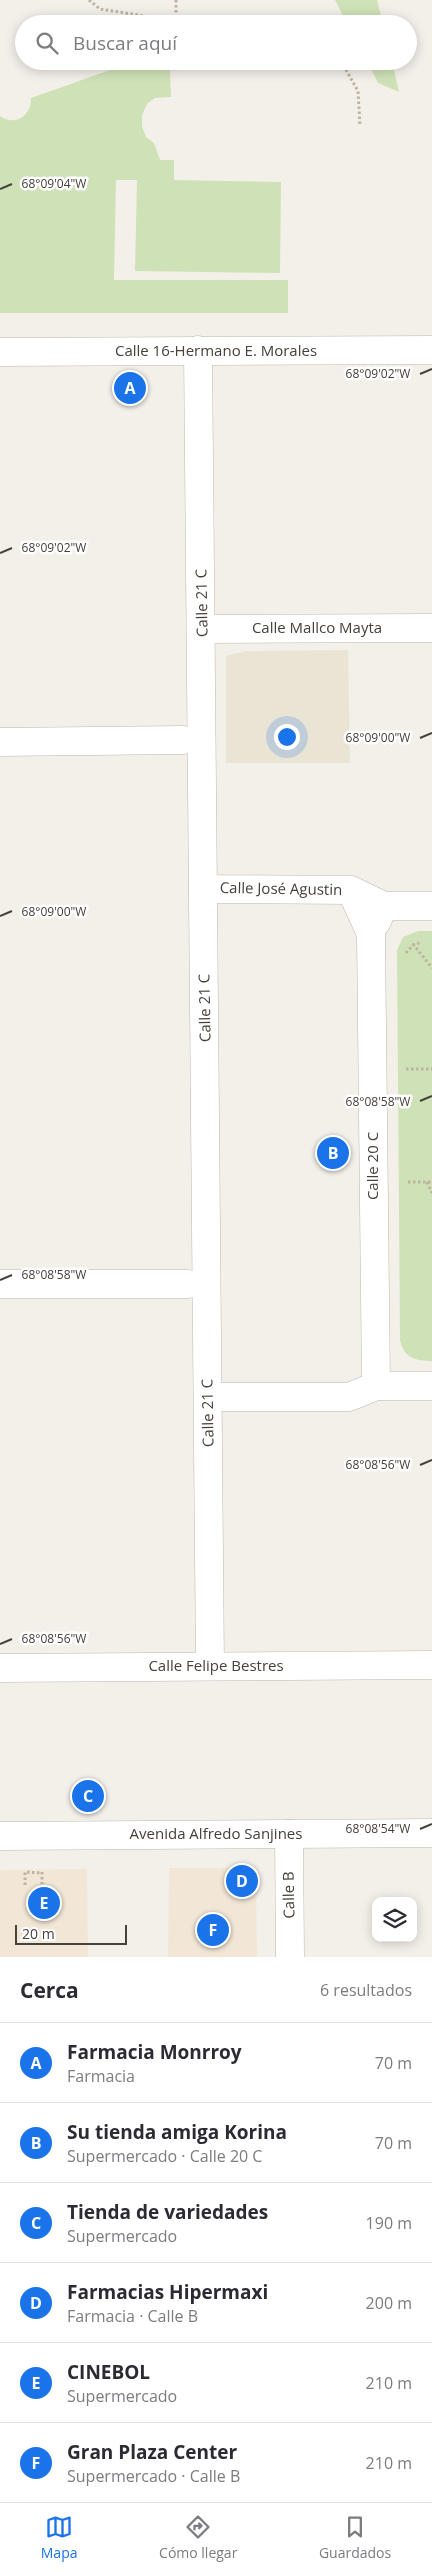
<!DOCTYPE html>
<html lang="es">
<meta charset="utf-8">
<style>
body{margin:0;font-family:"Open Sans",sans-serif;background:#f7f7f7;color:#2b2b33}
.controls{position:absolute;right:15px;bottom:15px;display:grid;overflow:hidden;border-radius:10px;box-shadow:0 2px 12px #0003}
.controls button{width:45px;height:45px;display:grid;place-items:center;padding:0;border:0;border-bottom:1px solid #e1e1e2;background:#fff;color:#2b2b33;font:25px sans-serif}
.scale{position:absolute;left:15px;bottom:12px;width:112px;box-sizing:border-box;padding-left:5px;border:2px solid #464139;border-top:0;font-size:14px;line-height:18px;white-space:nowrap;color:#464139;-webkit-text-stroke:4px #fff;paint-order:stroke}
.you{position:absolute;left:286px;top:736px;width:18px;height:18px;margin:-12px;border:4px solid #fff;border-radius:50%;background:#1a73e8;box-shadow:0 0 0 8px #1a73e833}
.badge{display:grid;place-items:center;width:32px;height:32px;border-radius:50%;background:#1a73e8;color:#fff;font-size:16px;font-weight:700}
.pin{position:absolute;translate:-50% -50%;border:2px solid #fff;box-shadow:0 1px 5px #0006}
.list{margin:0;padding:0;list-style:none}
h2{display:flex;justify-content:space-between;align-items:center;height:65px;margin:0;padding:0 20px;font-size:21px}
h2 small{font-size:16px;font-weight:400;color:#7c7c81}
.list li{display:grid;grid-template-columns:32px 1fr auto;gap:15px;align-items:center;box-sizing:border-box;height:80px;padding:0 20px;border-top:1px solid #e1e1e2}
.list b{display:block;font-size:19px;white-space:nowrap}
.list p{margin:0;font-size:16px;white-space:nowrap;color:#7c7c81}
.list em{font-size:16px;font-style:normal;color:#7c7c81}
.icon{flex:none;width:28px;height:28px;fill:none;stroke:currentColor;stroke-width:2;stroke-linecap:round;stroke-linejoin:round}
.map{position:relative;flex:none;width:432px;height:1957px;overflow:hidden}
.search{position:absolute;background:#fff;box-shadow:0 2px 12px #0003;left:15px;right:15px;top:15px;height:55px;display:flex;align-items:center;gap:12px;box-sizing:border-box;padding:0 18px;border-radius:28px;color:#7c7c81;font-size:19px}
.sheet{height:545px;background:#fff}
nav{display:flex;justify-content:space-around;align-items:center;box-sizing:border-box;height:70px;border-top:1px solid #e1e1e2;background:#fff;font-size:14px;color:#7c7c81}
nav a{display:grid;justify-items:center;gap:2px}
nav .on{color:#1a73e8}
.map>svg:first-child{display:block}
.commercial{fill:#f2e7d7}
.education{fill:#eae4d5}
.green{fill:#cfe2b7}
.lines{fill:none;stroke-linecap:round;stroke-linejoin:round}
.pedestrian-casing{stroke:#bdb8ad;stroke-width:29}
.minor-casing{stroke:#bdb8ad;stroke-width:29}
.tertiary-casing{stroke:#bdb8ad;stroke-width:29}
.path{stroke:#bdb3a0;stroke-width:3;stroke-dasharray:2.5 2.5;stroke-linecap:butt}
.pedestrian{stroke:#fff;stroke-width:28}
.minor{stroke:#fff;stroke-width:28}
.tertiary{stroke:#fff;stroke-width:28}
.ticks{fill:none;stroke:#464139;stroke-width:2}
.labels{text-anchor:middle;stroke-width:5;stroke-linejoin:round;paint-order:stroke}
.street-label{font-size:15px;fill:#464139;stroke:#fff}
.ticks-label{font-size:12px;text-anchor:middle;fill:#464139;stroke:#fff;stroke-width:5;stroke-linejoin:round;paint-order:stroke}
</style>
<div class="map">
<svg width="432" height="1957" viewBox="0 0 432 1957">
<rect width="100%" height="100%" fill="#f3f0ea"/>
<path class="commercial" d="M 169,1868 L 243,1868 L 252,1873 L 256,1880 L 257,1957 L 168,1957 Z
M 87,1869 L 88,1957 L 0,1957 L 0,1870 Z"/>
<path class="education" d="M 348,650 L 350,763 L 226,763 L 226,656 L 246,651 Z"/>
<path class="green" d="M 335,0 L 377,0 L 383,24 L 347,24 Z
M 367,61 L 392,61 L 399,92 L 378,83 Z
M 148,63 L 157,70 L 170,70 L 171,97 L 155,98 L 147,104 L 142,115 L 142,126 L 146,137 L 154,143 L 160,160 L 174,160 L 174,180 L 281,182 L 280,273 L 135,271 L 137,180 L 116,180 L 114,280 L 288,280 L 288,313 L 0,313 L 0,116 C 15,127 32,115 31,98 L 127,64 Z
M 418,931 L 432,931 L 432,1361 C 415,1361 404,1358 400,1340 L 397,950 L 403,937 Z"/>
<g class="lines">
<g class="pedestrian-casing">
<path id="pedestrian" d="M 0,742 L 183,740
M 0,1284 L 188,1284"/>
</g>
<g class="minor-casing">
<path id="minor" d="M 198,350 L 210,1666
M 202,629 L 432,628
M 204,889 L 351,890 L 384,906
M 351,890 L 371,934 L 376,1386
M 376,923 L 384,906 L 432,906
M 208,1397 L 349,1397 L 376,1386 L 432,1386
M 0,1668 L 432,1665
M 289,1834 L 290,1957"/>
</g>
<g class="tertiary-casing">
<path id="tertiary" d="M 0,352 L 432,350
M 0,1836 L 432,1833"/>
</g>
<path class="path" d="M 89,0 L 100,9 L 176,21 L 316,19 L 319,24
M 176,0 L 176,21
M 341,61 L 358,91 L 360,126
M 413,944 L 432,968
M 406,953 L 413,945 L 422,942
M 406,1069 L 432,1069
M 408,1182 L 432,1182
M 427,1182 L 432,1193
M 42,1872 L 42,1884
M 25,1885 L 25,1872 L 42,1873"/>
<use href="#pedestrian" class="pedestrian"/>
<use href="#minor" class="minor"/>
<use href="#tertiary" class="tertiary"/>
</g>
<path class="ticks" d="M 0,189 L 12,184M 420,374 L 432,369M 0,553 L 12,548M 420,738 L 432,733M 0,916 L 12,911M 420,1101 L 432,1096M 0,1280 L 12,1275M 420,1465 L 432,1460M 0,1644 L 12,1639M 420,1829 L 432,1824"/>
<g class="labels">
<g class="street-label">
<text x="216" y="356">Calle 16-Hermano E. Morales</text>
<text transform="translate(202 603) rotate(-91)" y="5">Calle 21 C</text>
<text x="317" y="633">Calle Mallco Mayta</text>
<text transform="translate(281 889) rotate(1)" y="5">Calle José Agustin</text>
<text transform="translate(205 1008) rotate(-91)" y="5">Calle 21 C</text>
<text transform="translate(373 1166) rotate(-90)" y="5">Calle 20 C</text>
<text transform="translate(208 1413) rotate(-91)" y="5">Calle 21 C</text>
<text x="216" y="1671">Calle Felipe Bestres</text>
<text x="216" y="1839">Avenida Alfredo Sanjines</text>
<text transform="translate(289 1895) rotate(-91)" y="5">Calle B</text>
</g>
</g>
<g class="ticks-label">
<text x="54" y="188">68°09'04"W</text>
<text x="378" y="378">68°09'02"W</text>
<text x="54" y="552">68°09'02"W</text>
<text x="378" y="742">68°09'00"W</text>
<text x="54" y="916">68°09'00"W</text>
<text x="378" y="1106">68°08'58"W</text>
<text x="54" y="1279">68°08'58"W</text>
<text x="378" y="1469">68°08'56"W</text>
<text x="54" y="1643">68°08'56"W</text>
<text x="378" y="1833">68°08'54"W</text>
</g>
</svg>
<div class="controls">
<button><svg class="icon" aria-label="layers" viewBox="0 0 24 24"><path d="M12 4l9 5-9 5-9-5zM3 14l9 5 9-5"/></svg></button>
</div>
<div class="scale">20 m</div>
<div class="you"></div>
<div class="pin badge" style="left:130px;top:388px">A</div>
<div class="pin badge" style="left:333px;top:1153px">B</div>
<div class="pin badge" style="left:88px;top:1796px">C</div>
<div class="pin badge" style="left:242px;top:1881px">D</div>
<div class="pin badge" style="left:44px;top:1903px">E</div>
<div class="pin badge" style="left:213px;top:1930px">F</div>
<div class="search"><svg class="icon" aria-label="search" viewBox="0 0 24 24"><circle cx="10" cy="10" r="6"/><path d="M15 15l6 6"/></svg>Buscar aquí</div>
</div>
<section class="sheet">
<h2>Cerca<small>6 resultados</small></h2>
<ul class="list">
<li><span class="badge">A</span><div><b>Farmacia Monrroy</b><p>Farmacia</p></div><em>70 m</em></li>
<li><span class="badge">B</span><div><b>Su tienda amiga Korina</b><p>Supermercado · Calle 20 C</p></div><em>70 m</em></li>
<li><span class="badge">C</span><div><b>Tienda de variedades</b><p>Supermercado</p></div><em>190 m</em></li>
<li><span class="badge">D</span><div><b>Farmacias Hipermaxi</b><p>Farmacia · Calle B</p></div><em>200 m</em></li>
<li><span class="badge">E</span><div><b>CINEBOL</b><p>Supermercado</p></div><em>210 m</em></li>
<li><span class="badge">F</span><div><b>Gran Plaza Center</b><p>Supermercado · Calle B</p></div><em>210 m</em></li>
</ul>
</section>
<nav>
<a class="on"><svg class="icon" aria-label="map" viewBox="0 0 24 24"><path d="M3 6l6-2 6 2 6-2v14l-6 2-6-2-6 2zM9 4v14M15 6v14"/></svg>Mapa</a>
<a><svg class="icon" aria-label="directions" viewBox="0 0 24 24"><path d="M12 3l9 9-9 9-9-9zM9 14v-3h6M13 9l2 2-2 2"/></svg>Cómo llegar</a>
<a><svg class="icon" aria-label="saved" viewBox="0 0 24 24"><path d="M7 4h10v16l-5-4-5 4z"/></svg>Guardados</a>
</nav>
